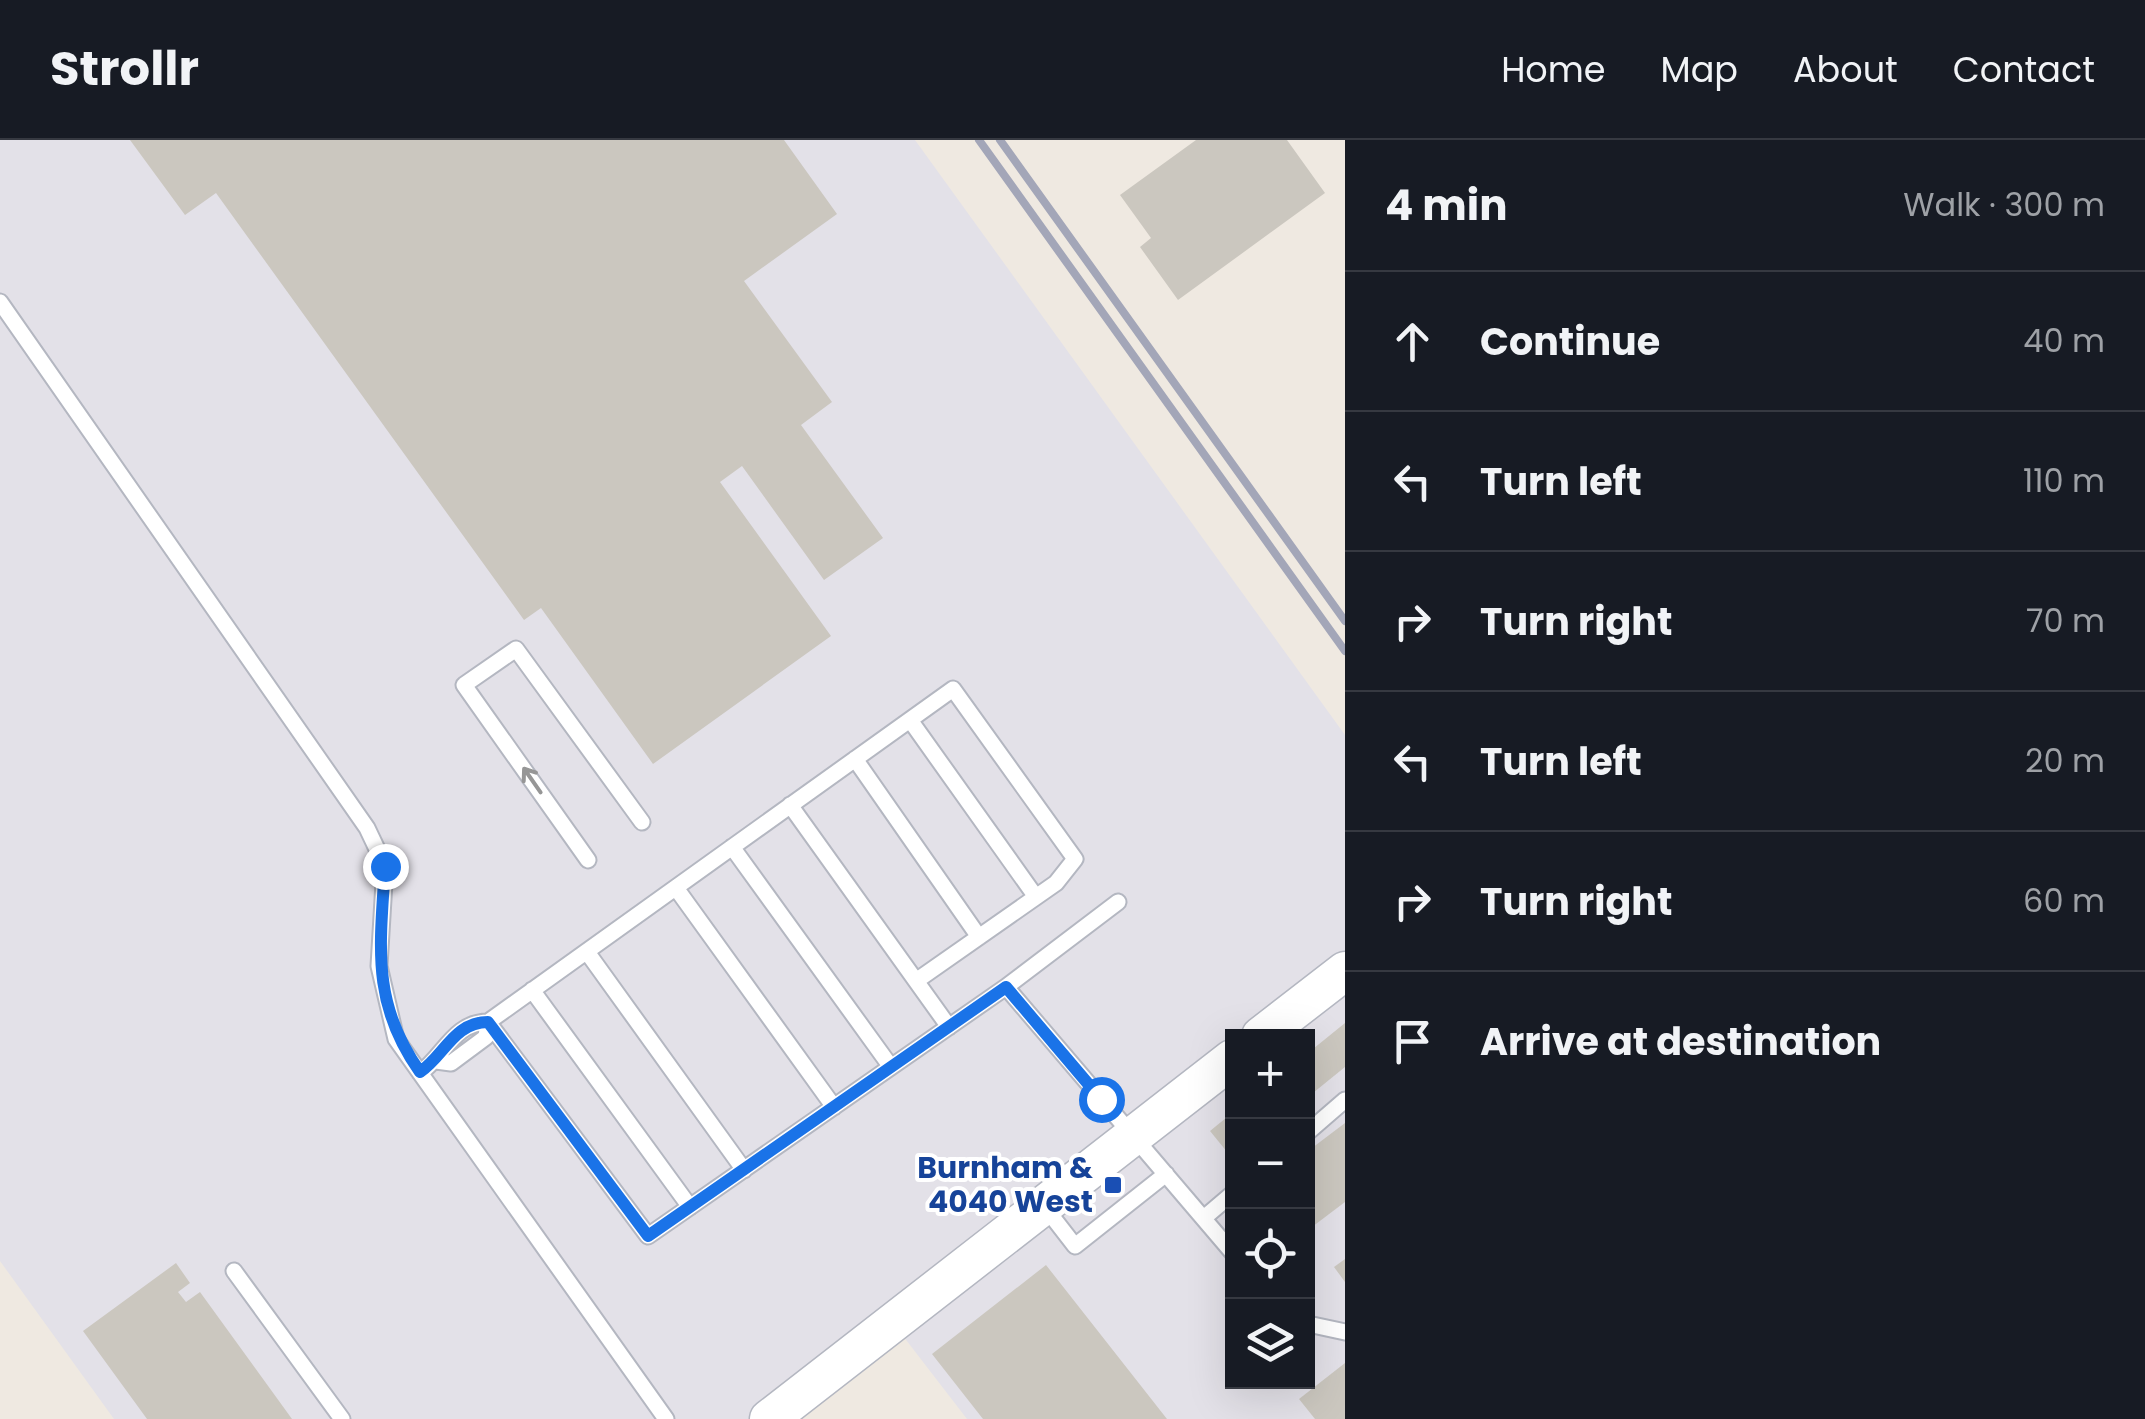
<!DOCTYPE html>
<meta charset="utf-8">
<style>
body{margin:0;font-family:Poppins,sans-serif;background:#242831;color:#f1f3f6}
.controls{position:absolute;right:30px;bottom:30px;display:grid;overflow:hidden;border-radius:0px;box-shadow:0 10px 40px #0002}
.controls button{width:90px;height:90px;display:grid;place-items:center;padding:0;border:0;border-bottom:2px solid #363941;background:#171b24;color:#f1f3f6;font:50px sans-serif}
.stop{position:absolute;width:30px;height:30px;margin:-22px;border:8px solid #1a73e8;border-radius:50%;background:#fff}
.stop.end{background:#1a73e8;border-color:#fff;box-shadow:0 2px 10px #0008}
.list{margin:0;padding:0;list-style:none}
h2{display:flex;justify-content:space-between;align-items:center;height:130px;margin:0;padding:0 40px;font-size:42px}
h2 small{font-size:32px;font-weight:400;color:#9ea1a6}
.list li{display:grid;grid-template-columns:65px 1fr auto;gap:30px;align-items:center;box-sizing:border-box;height:140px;padding:0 40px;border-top:2px solid #363941}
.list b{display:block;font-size:38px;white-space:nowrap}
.list em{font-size:32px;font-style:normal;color:#9ea1a6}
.icon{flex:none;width:55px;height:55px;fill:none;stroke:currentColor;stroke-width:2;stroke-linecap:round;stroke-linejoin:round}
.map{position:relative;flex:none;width:1345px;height:1279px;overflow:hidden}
header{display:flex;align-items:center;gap:60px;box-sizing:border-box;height:140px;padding:0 50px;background:#171b24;border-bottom:2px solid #363941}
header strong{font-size:48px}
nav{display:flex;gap:55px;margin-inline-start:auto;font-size:35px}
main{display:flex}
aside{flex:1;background:#171b24}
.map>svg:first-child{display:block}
.industrial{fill:#e3e1e8;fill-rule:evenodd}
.building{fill:#cbc7bf}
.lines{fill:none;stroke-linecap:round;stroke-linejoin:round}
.service-casing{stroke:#b4b7c1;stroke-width:19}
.tertiary-casing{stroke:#b4b7c1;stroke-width:41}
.service{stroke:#fff;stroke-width:15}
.tertiary{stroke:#fff;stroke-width:38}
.rail{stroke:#a3a6b8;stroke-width:8}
.oneway{stroke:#969696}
.route{stroke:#1a73e8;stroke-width:12}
.transit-dot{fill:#1a4fb4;stroke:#fff;stroke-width:4}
.labels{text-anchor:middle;stroke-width:8;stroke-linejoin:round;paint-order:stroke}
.transit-label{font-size:30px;font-weight:bold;fill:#164399;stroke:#fff;text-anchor:end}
</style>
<header>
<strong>Strollr</strong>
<nav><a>Home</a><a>Map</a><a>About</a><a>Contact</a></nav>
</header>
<main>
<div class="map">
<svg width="1345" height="1279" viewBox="0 0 1345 1279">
<rect width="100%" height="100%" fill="#efe9e1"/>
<path class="industrial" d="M 0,0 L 915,0 L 1345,595 L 1345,1279 L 967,1279 L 893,1183 L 769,1279 L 114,1279 L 0,1121 ZM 1232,896 L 1308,896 L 1308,1242 L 1232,1242 Z"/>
<path class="building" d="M 130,0 L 784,0 L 837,74 L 744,141 L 832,262 L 801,285 L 883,398 L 824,440 L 742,326 L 720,342 L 831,496 L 653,624 L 541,468 L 524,480 L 216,53 L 185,75 Z
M 1196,0 L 1287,0 L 1325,53 L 1178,160 L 1140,107 L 1151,98 L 1120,55 Z
M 1345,883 L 1345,927 L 1308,957 L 1308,913 Z
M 1232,973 L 1232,1018 L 1210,991 Z
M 1345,983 L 1345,1062 L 1308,1090 L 1308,1011 Z
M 1345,1119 L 1345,1142 L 1334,1127 Z
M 176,1123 L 190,1143 L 178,1152 L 186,1162 L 200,1152 L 292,1279 L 147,1279 L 83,1191 Z
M 1046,1125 L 1167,1279 L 983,1279 L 932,1214 Z
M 1345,1223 L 1345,1279 L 1315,1279 L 1299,1259 Z"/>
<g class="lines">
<g class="service-casing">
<path id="service" d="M 0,162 L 367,688 L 385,726 L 379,826 L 396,899 L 666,1279
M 910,580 L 1036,757
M 855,619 L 979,797
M 790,665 L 949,887
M 732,707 L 891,927
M 588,720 L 464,545 L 516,509 L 642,682
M 676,748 L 834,967
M 587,812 L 744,1030
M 916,841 L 1056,743 L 1075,719 L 953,549 L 488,882 L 648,1096 L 1006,847 L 1232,1112
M 1006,847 L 1118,762
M 532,850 L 690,1067
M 420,933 C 444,916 454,882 488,882 L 486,897 L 451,923 L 436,921
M 1308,992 L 1345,960
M 1044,1066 L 1075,1106 L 1166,1034
M 1205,1077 L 1232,1054
M 234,1131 L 342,1279
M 1308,1184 L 1345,1192"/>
</g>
<g class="tertiary-casing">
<path id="tertiary" d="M 1261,896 L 1345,831
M 769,1279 L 1232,919"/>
</g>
<use href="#service" class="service"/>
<use href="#tertiary" class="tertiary"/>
<path class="rail" d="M 979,0 L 1345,511
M 1000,0 L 1345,481"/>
</g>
<defs><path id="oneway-shaft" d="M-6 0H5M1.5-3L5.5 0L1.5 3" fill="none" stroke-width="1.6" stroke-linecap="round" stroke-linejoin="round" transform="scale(2.5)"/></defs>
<use class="oneway" href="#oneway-shaft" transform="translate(532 640) rotate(-125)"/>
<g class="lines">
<path class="route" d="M 385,726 C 380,807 371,863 420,932 C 444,916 454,882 488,882 L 648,1096 L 1006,847 L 1101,959"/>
</g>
<rect class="transit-dot" x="1103" y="1035" width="20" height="20" rx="5"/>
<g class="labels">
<g class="transit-label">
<text x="1093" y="1038">Burnham &amp;<tspan x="1093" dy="34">4040 West</tspan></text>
</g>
</g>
</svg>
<div class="controls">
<button>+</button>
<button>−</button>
<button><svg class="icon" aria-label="locate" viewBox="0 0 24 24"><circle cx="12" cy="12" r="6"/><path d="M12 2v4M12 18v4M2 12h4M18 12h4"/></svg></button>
<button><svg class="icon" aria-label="layers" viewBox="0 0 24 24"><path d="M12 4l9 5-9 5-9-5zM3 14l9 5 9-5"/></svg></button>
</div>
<div class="stop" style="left:1101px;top:959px"></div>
<div class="stop end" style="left:385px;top:726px"></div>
</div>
<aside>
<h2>4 min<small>Walk · 300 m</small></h2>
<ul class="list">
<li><svg class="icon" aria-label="ahead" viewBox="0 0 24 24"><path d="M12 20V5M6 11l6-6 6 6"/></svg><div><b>Continue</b></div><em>40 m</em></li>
<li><svg class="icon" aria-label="left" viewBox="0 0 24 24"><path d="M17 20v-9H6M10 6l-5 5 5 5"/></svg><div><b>Turn left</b></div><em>110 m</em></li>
<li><svg class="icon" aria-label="right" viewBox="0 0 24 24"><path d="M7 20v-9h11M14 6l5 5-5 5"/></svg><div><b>Turn right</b></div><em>70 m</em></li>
<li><svg class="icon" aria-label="left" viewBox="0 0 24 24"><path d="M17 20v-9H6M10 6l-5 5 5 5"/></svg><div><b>Turn left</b></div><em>20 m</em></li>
<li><svg class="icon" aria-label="right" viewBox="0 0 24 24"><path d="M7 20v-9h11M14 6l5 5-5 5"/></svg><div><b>Turn right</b></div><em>60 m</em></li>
<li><svg class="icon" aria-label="arrive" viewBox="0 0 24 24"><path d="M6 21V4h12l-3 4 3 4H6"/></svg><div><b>Arrive at destination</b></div></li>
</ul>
</aside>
</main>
